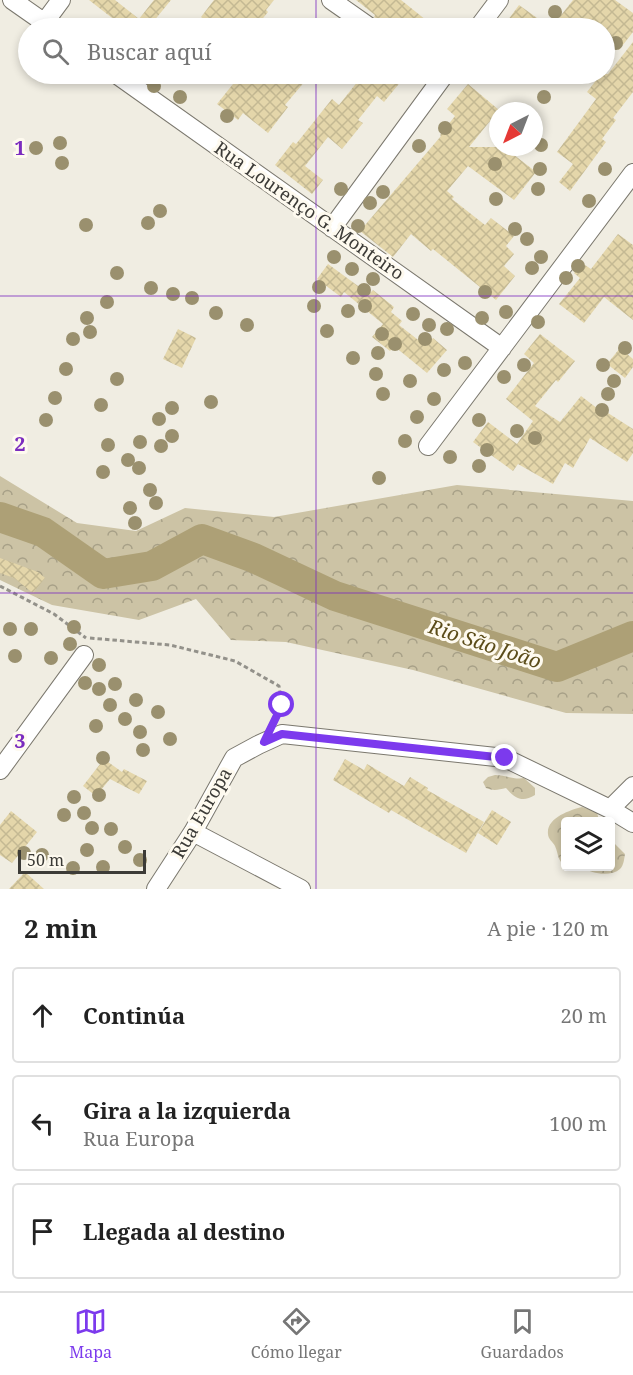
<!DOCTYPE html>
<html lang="es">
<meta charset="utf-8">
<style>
body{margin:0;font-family:"Noto Serif",serif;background:#f6f6f6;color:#222}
.controls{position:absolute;right:18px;bottom:18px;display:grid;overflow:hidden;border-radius:6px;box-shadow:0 3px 9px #0003}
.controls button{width:54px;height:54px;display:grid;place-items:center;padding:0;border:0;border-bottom:2px solid #e0e0e0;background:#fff;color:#222;font:30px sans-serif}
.compass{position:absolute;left:489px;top:102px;width:54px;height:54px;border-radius:50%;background:#fff;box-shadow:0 3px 9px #0003;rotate:222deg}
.scale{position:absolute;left:18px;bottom:15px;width:128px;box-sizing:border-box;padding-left:6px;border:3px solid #3c3b37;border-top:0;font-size:16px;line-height:21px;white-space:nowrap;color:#3c3b37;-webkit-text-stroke:4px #fefaef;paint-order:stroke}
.stop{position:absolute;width:18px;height:18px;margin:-14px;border:4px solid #7c3aed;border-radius:50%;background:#fff}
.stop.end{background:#7c3aed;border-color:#fff;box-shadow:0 2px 6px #0008}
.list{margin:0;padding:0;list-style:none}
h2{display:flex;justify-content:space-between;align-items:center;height:78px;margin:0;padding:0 24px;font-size:26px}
h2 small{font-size:20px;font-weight:400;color:#767676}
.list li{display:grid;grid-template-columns:39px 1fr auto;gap:18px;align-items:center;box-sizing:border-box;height:96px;margin:0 12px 12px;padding:0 12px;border:2px solid #e0e0e0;border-radius:6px}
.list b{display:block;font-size:22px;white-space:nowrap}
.list p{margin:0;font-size:20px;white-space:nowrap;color:#767676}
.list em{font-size:20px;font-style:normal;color:#767676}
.icon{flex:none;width:33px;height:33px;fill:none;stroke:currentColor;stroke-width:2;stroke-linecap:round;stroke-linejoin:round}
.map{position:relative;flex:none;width:633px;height:889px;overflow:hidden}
.search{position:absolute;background:#fff;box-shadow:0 3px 9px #0003;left:18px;right:18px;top:18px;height:66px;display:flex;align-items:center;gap:15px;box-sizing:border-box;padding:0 21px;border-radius:33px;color:#767676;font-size:22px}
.sheet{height:402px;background:#fff}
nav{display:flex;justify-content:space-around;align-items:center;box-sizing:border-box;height:84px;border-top:2px solid #e0e0e0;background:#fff;font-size:16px;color:#767676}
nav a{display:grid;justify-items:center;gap:3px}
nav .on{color:#7c3aed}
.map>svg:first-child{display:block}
.forest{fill:url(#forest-crowns)}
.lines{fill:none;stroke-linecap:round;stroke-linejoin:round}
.river{stroke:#ada076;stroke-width:30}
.building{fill:url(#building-cross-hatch)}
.minor-casing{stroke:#7b786e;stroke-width:20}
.path{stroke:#93918a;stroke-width:3;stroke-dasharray:4.5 3;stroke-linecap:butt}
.minor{stroke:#fff;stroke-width:18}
.tree{fill:#9a906e}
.route{stroke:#7c3aed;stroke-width:8}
.grid{fill:none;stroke:#7b2cbf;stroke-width:1.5;stroke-opacity:0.55}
.labels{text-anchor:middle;stroke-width:6;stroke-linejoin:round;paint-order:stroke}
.street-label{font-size:18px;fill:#3c3b37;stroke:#fefaef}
.water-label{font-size:20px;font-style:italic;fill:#5b4c19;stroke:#fefaef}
.grid-label{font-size:20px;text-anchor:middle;font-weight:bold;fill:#7b2cbf;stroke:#fefaef;stroke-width:6;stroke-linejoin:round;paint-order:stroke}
</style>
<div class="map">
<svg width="633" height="889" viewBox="0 0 633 889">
<defs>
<pattern id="forest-crowns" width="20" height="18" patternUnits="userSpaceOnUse" patternTransform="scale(1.5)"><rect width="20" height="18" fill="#ccc3a5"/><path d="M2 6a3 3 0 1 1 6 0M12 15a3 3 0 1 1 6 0" fill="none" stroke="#a7a087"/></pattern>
<pattern id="building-cross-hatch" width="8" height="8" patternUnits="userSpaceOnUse" patternTransform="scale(1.5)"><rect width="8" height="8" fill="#e4d6aa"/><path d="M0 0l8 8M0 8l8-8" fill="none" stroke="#c4b993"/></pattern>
</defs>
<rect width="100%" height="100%" fill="#f0ede2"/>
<path class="forest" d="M 0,476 L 77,523 L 136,531 L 185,508 L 274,517 L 457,485 L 633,501 L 633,714 L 566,713 L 413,670 L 286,642 L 231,640 L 196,599 L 139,620 L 52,605 L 0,580 Z
M 495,775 C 505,775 514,780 524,778 L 535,788 L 535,795 C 522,803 515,798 506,788 C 498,790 493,791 486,788 L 483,782 L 488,777 Z
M 582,807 L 597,812 L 599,821 L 566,822 L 566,866 C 557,861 559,855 555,846 C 553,842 548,839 548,834 C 546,818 570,810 582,807 Z
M 611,840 L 625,854 C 624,859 624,865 620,869 C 611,877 591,874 583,867 L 610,866 Z"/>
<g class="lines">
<path class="river" d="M 0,517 L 43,532 L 103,574 L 152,566 L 202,539 L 254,558 L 335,596 L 557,667 L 633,636"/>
</g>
<path class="building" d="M 89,0 L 115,0 L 139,19 L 154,0 L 171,0 L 149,27 L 151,28 L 125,28 Z
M 214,0 L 274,0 L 266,10 L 268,12 L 255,28 L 215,28 L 201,17 Z
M 356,0 L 401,0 L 436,28 L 401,28 L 392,21 L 387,28 L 374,17 L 375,15 Z
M 573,0 L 615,0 L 633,13 L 633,32 L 619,50 L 604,39 L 604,28 L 551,28 Z
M 519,5 L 551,28 L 502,28 Z
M 633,42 L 633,92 L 613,118 L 616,120 L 602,139 L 606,142 L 570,191 L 559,182 L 573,164 L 557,152 L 596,99 L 587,92 L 601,74 L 608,74 Z
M 241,74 L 311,74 L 285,105 L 288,107 L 268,133 L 243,113 L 238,120 L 217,104 Z
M 349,74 L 407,74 L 384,102 L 377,96 L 358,120 L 363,123 L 342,149 L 328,137 L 305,166 L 323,180 L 312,194 L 275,165 L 293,142 L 296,144 L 332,99 L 339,105 L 358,81 Z
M 468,84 L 499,110 L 469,147 L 504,147 L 536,172 L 514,200 L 468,166 L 447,191 L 454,197 L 452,199 L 485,225 L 491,218 L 514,236 L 506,246 L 514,254 L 504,266 L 515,276 L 496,300 L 433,249 L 431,251 L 411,234 L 393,257 L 360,231 L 441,136 L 440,135 L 455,116 L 447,109 Z
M 618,234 L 633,245 L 633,320 L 604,297 L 584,323 L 559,304 L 580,278 L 574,273 L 582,263 L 591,269 Z
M 328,264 L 369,294 L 373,290 L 394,307 L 391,312 L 402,321 L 399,325 L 426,346 L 433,338 L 447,350 L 427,373 L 394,346 L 390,351 L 372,337 L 383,324 L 344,292 L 341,297 L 317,279 Z
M 178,329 L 196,338 L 182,368 L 163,359 Z
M 540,334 L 575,361 L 558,382 L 556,380 L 535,406 L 560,422 L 581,396 L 606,415 L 608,413 L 633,429 L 633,453 L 627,462 L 590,438 L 573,468 L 565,463 L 553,484 L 518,464 L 513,471 L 473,442 L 488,422 L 517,444 L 533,421 L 506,399 L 534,363 L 524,354 Z
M 620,348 L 633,359 L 633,367 L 625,378 L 607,364 Z
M 0,558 L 38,572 L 45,578 L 33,593 L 14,578 L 0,573 Z
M 104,759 L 122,772 L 124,769 L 147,781 L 139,794 L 110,779 L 96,796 L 83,786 Z
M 345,759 L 364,770 L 367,764 L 404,786 L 410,777 L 428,788 L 427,790 L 484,822 L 466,853 L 391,810 L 389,813 L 333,780 Z
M 492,810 L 511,822 L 497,845 L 478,833 Z
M 11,811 L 37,832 L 12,863 L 0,855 L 0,825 Z
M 25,872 L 44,889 L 9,889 Z"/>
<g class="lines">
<g class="minor-casing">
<path id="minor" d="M 12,0 L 52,28
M 331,0 L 371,28
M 44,23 L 61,0
M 478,28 L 499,0
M 116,74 L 502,348
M 332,228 L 445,74
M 428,446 L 633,173
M 0,770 L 84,655
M 610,809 L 633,786
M 193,832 L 301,889
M 156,889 L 193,832 L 234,758 L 258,745 L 282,734 L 505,758 L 610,809 L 633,823"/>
</g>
<path class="path" d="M 0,586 L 54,614 L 86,638
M 90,638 L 170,645 L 235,661 L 279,686 L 282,705 L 276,717"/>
<use href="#minor" class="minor"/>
</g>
<g class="tree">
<circle cx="555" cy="12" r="7"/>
<circle cx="616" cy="43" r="7"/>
<circle cx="154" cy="86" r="7"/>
<circle cx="180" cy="97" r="7"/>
<circle cx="544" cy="97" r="7"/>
<circle cx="227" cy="116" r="7"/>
<circle cx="445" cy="128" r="7"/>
<circle cx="60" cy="143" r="7"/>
<circle cx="541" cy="145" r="7"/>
<circle cx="419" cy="146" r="7"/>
<circle cx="36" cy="148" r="7"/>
<circle cx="62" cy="163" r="7"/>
<circle cx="495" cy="164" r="7"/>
<circle cx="540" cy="169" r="7"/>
<circle cx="605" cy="169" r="7"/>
<circle cx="341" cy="189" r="7"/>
<circle cx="538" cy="189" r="7"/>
<circle cx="383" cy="192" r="7"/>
<circle cx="496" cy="199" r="7"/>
<circle cx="589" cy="201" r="7"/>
<circle cx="370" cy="203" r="7"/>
<circle cx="160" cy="211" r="7"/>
<circle cx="148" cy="223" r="7"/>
<circle cx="86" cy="225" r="7"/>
<circle cx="358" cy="226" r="7"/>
<circle cx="515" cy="229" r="7"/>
<circle cx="527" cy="239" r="7"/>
<circle cx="334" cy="257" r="7"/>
<circle cx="541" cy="257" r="7"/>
<circle cx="578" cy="266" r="7"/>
<circle cx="532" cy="268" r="7"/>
<circle cx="352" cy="269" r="7"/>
<circle cx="117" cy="273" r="7"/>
<circle cx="566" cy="278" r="7"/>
<circle cx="373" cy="279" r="7"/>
<circle cx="319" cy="287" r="7"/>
<circle cx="151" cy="288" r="7"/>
<circle cx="364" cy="290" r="7"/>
<circle cx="485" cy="292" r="7"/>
<circle cx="173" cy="294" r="7"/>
<circle cx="192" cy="298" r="7"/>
<circle cx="107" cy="302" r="7"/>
<circle cx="314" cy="306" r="7"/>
<circle cx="365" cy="306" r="7"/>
<circle cx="348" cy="311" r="7"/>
<circle cx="506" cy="312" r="7"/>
<circle cx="216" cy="313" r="7"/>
<circle cx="413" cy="314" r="7"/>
<circle cx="87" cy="318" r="7"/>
<circle cx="482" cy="318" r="7"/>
<circle cx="538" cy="322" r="7"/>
<circle cx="247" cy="325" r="7"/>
<circle cx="429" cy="325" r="7"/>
<circle cx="447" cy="329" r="7"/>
<circle cx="327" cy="331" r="7"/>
<circle cx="90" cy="332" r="7"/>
<circle cx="382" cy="334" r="7"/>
<circle cx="73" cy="339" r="7"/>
<circle cx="425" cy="339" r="7"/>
<circle cx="395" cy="344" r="7"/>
<circle cx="625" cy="348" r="7"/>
<circle cx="378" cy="353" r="7"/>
<circle cx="353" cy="358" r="7"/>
<circle cx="465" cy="363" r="7"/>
<circle cx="524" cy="365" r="7"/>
<circle cx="603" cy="365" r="7"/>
<circle cx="66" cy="369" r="7"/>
<circle cx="444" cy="370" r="7"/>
<circle cx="376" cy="374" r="7"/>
<circle cx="504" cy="377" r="7"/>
<circle cx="117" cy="379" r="7"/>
<circle cx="410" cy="381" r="7"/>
<circle cx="614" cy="381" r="7"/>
<circle cx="383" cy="394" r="7"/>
<circle cx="608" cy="394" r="7"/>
<circle cx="55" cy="398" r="7"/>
<circle cx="434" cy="399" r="7"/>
<circle cx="211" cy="402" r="7"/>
<circle cx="101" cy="405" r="7"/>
<circle cx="172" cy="408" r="7"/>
<circle cx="602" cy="410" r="7"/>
<circle cx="417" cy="417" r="7"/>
<circle cx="159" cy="419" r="7"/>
<circle cx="46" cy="420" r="7"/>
<circle cx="479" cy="420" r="7"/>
<circle cx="517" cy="431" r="7"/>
<circle cx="172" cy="436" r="7"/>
<circle cx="535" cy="438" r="7"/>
<circle cx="405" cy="441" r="7"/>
<circle cx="140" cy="442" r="7"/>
<circle cx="108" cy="445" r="7"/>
<circle cx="161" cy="446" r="7"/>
<circle cx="487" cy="450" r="7"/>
<circle cx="450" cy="457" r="7"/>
<circle cx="128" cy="460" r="7"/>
<circle cx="479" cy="466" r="7"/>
<circle cx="139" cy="468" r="7"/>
<circle cx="103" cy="472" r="7"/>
<circle cx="379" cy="478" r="7"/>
<circle cx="150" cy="490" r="7"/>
<circle cx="156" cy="503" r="7"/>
<circle cx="130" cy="508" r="7"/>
<circle cx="135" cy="523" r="7"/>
<circle cx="74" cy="627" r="7"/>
<circle cx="10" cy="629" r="7"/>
<circle cx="31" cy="629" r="7"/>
<circle cx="70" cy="644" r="7"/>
<circle cx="15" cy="656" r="7"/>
<circle cx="51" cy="658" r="7"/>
<circle cx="99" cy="665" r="7"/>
<circle cx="85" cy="683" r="7"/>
<circle cx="115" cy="684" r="7"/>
<circle cx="99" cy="689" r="7"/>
<circle cx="136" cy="700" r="7"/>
<circle cx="110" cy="705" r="7"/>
<circle cx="158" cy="712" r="7"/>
<circle cx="125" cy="719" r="7"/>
<circle cx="96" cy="726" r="7"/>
<circle cx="140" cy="732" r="7"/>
<circle cx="170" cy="739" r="7"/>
<circle cx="143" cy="750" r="7"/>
<circle cx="103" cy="758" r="7"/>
<circle cx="99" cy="795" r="7"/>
<circle cx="74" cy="797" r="7"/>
<circle cx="84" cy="813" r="7"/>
<circle cx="64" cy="815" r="7"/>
<circle cx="92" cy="828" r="7"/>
<circle cx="111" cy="829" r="7"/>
<circle cx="125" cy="847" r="7"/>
<circle cx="87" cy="850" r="7"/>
<circle cx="24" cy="853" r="7"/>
<circle cx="42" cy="855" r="7"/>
<circle cx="140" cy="860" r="7"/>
<circle cx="103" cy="867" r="7"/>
<circle cx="73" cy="868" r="7"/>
</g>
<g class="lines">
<path class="route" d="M 282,705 L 264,742 L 282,734 L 505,758"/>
</g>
<path class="grid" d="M 316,0 L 316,28M 316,74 L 316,889M 0,296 L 633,296M 0,593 L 633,593"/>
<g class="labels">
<g class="street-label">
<text transform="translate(309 211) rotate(35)" y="6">Rua Lourenço G. Monteiro</text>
<text transform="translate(202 813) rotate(-60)" y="6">Rua Europa</text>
</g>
<g class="water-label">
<text transform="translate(485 644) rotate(18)" y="7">Rio São João</text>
</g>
</g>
<g class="grid-label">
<text x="20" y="155">1</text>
<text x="20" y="451">2</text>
<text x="20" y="748">3</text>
</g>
</svg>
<div class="controls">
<button><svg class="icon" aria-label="layers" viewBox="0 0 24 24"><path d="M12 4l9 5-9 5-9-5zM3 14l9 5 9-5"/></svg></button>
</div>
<svg class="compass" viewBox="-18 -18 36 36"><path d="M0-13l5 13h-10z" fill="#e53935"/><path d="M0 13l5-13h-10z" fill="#767676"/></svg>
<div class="scale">50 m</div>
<div class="stop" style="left:282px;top:705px"></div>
<div class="stop end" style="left:505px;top:758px"></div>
<div class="search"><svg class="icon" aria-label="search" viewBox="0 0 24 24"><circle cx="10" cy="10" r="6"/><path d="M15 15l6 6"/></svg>Buscar aquí</div>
</div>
<section class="sheet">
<h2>2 min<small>A pie · 120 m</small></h2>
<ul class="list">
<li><svg class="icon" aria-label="ahead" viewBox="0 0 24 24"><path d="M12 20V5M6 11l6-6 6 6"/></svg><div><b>Continúa</b></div><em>20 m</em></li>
<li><svg class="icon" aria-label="left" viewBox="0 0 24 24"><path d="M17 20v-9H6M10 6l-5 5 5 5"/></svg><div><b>Gira a la izquierda</b><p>Rua Europa</p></div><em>100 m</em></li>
<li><svg class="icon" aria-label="arrive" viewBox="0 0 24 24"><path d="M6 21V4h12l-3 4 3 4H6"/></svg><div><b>Llegada al destino</b></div></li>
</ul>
</section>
<nav>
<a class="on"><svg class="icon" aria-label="map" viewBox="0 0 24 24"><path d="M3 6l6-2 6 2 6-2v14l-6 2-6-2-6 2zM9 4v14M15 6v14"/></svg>Mapa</a>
<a><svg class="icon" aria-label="directions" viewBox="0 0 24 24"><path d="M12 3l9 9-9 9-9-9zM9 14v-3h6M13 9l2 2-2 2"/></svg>Cómo llegar</a>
<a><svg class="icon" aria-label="saved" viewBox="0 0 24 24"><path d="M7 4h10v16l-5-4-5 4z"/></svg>Guardados</a>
</nav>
